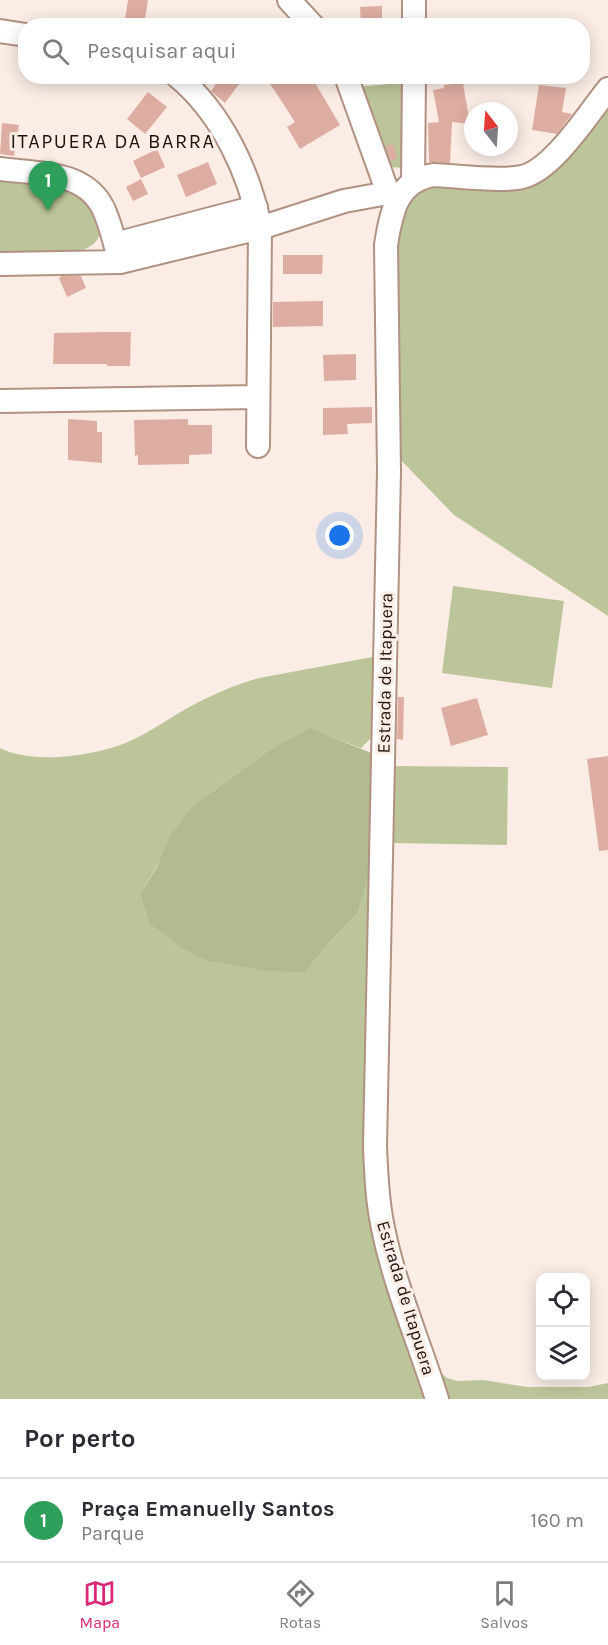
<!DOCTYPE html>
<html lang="pt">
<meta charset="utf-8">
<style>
body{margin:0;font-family:Karla,sans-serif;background:#f2f2f3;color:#2b2b33}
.controls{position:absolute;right:18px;bottom:18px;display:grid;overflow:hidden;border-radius:12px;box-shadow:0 3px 15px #0003}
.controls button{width:54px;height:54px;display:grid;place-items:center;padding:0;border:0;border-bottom:2px solid #e1e1e2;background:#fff;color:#2b2b33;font:30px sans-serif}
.compass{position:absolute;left:464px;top:102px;width:54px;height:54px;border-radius:50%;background:#fff;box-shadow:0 3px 15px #0003;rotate:343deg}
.you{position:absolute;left:340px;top:536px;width:21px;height:21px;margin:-15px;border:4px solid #fff;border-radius:50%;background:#1a73e8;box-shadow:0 0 0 9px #1a73e833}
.badge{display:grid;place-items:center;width:39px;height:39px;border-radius:50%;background:#db2777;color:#fff;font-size:20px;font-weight:700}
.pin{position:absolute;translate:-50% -50px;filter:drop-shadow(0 2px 3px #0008)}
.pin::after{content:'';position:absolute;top:32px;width:21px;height:18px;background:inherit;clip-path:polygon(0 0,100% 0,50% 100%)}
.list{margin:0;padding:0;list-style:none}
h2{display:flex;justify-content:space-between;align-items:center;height:78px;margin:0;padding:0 24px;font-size:26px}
h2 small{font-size:20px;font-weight:400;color:#7c7c81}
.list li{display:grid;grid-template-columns:39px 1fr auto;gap:18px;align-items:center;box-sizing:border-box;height:84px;padding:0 24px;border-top:2px solid #e1e1e2}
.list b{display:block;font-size:22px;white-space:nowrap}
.list p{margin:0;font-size:20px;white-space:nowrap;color:#7c7c81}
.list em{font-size:20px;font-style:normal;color:#7c7c81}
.icon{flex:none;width:33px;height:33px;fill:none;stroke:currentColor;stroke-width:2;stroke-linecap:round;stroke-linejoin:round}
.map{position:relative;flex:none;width:608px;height:1399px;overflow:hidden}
.search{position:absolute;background:#fff;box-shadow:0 3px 15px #0003;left:18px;right:18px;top:18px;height:66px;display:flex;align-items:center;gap:15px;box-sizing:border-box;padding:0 21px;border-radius:24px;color:#7c7c81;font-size:22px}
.sheet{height:162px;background:#fff}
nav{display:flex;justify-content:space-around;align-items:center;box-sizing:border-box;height:84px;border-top:2px solid #e1e1e2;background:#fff;font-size:16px;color:#7c7c81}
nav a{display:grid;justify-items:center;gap:3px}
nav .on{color:#db2777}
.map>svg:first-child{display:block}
.green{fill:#bcc599}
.forest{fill:#b2bb8f}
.building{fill:#deada1}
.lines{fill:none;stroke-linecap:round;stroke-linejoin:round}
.minor-casing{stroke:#b19181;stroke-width:26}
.minor{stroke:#fff;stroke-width:22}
.labels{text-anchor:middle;stroke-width:6;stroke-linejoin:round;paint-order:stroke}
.street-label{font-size:18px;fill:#1e120c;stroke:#fbede6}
.neighbourhood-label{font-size:20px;letter-spacing:1.5px;fill:#1e120c;stroke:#fbede6}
</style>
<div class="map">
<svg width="608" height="1399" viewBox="0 0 608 1399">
<rect width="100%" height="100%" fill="#fbede6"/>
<path class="green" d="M 410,82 L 405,157 L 402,168 L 389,167 L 358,87 Z
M 608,101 L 608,616 L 454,515 L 394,453 L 394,251 L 402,213 L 419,186 L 516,183 Z
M 0,175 L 84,193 L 101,229 C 100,235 98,241 92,245 C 74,259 23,254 0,254 Z
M 453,586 L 564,601 L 552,688 L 442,673 Z
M 378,656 L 377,732 L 361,748 L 310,729 L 269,750 L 194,805 L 140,894 L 149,924 L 179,947 L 306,972 L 325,947 L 358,913 L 367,880 L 378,879 L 381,1119 L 390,1228 L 434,1367 L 447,1378 L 457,1381 L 483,1380 L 527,1387 L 588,1387 L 608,1383 L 608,1399 L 0,1399 L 0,748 C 33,765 97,756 130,741 C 153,731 173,715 195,704 C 215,694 237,684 259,678 Z
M 389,766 L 508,767 L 507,845 L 389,843 Z"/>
<path class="forest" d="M 310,728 L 376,755 L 382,878 L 367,880 L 358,913 L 325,947 L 306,972 L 267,971 L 209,961 L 179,947 L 149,924 L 140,894 L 157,867 L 170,836 L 194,805 L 269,750 Z"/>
<path class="building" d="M 128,0 L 148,0 L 144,26 L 124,26 Z
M 382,6 L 382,26 L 361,26 L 360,7 Z
M 221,76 L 245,76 L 225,103 L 211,91 Z
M 265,76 L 311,76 L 340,125 L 300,149 L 287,127 L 295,122 Z
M 463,83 L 470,124 L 452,122 L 450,163 L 429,162 L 428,123 L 439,122 L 433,90 L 444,88 L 444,85 Z
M 539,85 L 566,88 L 562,112 L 572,114 L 557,134 L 532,130 Z
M 148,92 L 167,107 L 145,134 L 127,119 Z
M 2,123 L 19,125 L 14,156 L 0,154 Z
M 393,144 L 397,158 L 391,161 L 386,146 Z
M 157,149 L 165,167 L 141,178 L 133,161 Z
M 208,162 L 217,184 L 186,197 L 177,175 Z
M 141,179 L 148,194 L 133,201 L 126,187 Z
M 283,255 L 323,255 L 322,274 L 283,274 Z
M 62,276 L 81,276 L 86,288 L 67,297 L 59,278 Z
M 323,301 L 323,326 L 273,327 L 273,302 Z
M 107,332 L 131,332 L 130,366 L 107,366 L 107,364 L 53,364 L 54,333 Z
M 356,354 L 356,380 L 324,381 L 323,355 Z
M 372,407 L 372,423 L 347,424 L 348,434 L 323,435 L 323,408 Z
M 68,419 L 97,421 L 97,432 L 102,432 L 102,463 L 68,460 Z
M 188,419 L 188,425 L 212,425 L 212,454 L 189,455 L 189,464 L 138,465 L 138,455 L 135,456 L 134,420 Z
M 398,697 L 404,697 L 403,740 L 397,739 Z
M 477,698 L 488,735 L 451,746 L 441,708 Z
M 608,756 L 608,850 L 599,851 L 587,759 Z"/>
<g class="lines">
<g class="minor-casing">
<path id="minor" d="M 289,0 L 313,26
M 414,26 L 414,0
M 0,31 L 26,35
M 177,76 C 221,112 250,173 260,228 L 258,446
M 346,76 L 388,193
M 0,169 C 37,174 84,170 103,208 C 111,225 115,244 120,262
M 413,181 L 414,76
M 115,244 L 256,207
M 0,264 L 120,262 L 260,228 L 344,201 L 388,193 L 399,197
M 0,401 L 258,397
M 437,1399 C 419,1342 393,1282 382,1223 C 377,1198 376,1172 375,1146 L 389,471 L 386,245 C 391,213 397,180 434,175 C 457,176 501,182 522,177 C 553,170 588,114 608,89"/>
</g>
<use href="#minor" class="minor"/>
</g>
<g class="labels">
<g class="street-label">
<text transform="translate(385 673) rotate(-89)" y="6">Estrada de Itapuera</text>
<text transform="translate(406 1298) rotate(73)" y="6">Estrada de Itapuera</text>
</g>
<g class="neighbourhood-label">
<text x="113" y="148">ITAPUERA DA BARRA</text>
</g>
</g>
</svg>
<div class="controls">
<button><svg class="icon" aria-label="locate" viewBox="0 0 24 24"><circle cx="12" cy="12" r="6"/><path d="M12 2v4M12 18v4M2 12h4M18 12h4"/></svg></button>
<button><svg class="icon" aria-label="layers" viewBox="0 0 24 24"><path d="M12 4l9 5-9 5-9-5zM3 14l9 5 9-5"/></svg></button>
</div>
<svg class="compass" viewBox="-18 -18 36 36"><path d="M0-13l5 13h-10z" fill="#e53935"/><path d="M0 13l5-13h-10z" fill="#7c7c81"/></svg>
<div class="you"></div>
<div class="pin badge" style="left:48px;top:211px;background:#2e9e5b">1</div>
<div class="search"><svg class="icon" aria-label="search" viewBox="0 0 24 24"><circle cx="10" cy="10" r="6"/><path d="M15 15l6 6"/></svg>Pesquisar aqui</div>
</div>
<section class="sheet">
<h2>Por perto<small></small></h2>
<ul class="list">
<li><span class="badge" style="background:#2e9e5b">1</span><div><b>Praça Emanuelly Santos</b><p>Parque</p></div><em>160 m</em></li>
</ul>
</section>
<nav>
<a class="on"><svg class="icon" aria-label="map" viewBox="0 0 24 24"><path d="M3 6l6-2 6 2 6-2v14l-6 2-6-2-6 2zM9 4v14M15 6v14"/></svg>Mapa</a>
<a><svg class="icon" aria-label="directions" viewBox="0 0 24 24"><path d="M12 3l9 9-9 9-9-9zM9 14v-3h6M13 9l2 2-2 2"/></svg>Rotas</a>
<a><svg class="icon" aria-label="saved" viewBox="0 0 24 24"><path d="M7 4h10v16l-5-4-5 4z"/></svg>Salvos</a>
</nav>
